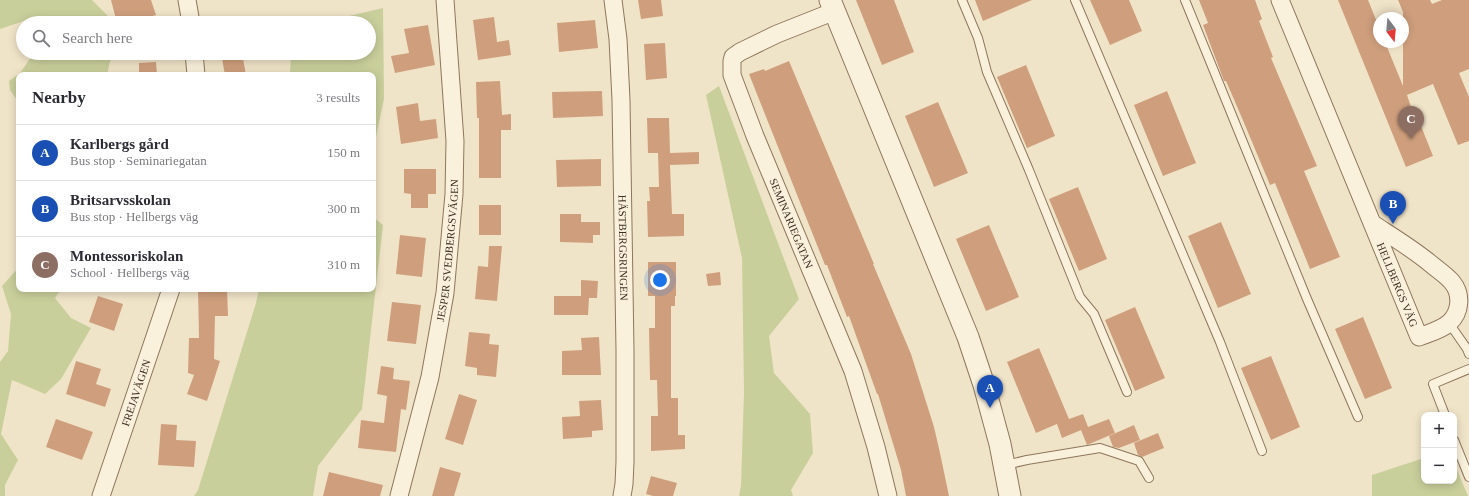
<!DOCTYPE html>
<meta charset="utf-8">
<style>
body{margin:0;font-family:"Times New Roman",serif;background:#f2f2f3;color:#2b2b33}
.controls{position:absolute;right:12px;bottom:12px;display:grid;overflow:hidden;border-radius:8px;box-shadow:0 2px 10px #0003}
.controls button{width:36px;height:36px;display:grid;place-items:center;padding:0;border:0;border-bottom:1px solid #e1e1e2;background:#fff;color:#2b2b33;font:20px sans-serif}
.compass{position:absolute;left:1373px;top:12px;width:36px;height:36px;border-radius:50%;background:#fff;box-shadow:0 2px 10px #0003;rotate:164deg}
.you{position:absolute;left:660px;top:280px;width:14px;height:14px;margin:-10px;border:3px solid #fff;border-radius:50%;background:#1a73e8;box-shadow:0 0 0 6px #1a73e833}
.badge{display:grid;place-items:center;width:26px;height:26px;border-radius:50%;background:#9e2a2b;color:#fff;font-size:13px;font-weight:700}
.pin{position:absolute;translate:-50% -33px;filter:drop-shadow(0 1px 2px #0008)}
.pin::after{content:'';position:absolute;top:21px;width:14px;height:12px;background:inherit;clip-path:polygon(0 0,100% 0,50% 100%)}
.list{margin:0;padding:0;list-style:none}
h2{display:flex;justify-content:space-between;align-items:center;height:52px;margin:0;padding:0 16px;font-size:17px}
h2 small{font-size:13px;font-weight:400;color:#7c7c81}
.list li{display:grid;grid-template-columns:26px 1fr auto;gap:12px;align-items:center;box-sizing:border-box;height:56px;padding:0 16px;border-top:1px solid #e1e1e2}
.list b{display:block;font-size:15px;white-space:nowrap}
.list p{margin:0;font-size:13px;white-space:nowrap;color:#7c7c81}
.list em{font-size:13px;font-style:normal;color:#7c7c81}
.icon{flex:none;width:22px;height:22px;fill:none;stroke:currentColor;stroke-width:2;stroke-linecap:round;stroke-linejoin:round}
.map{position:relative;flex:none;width:1469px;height:496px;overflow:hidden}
.search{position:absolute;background:#fff;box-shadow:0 2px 10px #0003;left:16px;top:16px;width:360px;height:44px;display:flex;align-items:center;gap:10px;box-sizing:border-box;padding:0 14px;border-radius:22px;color:#7c7c81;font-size:15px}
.panel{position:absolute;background:#fff;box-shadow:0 2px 10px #0003;left:16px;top:72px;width:360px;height:220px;border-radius:8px}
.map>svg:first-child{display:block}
.green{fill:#c9cf9b}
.building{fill:#cf9f7d}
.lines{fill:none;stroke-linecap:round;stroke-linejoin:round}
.service-casing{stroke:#8d765c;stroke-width:10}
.minor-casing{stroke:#8d765c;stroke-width:19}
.tertiary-casing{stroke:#8d765c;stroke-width:23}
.service{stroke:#faf1dc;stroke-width:8}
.minor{stroke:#faf1dc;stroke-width:17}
.tertiary{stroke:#faf1dc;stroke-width:21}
.labels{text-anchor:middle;stroke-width:3.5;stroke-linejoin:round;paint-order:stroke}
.street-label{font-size:11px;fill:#3d2e20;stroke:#f7eed8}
</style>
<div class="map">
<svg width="1469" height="496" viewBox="0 0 1469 496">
<rect width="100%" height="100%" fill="#f0e4c8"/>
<path class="green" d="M 0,0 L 92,0 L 107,15 L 107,23 L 29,23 L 27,20 L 0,29 Z
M 383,8 L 384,99 L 376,137 L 373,143 L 373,75 L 290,75 L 291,53 L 369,53 L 369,23 L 319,23 Z
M 34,53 L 111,53 L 111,57 L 107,75 L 19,75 L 19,103 L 10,90 L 9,81 L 20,73 Z
M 719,86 L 799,299 L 769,336 L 774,373 L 810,414 L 813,453 L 791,490 L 793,496 L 739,496 L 741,485 L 744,392 L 742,258 L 706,95 Z
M 373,217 L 383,225 L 362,409 L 318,466 L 313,496 L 194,496 L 198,490 L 256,303 L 259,289 L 373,289 Z
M 19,267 L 19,289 L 61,289 L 55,298 L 71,318 L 91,328 L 61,379 L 45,394 L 12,380 L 1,434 L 18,460 L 5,485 L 5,496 L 0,496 L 0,362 L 8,351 L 11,314 L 2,286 Z
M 1424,458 L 1424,481 L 1454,481 L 1454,463 L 1468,496 L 1372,496 L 1372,475 Z"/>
<path class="building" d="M 111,0 L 151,0 L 156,15 L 129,23 L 117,23 Z
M 638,0 L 661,0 L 663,16 L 641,19 Z
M 856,0 L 894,0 L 914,52 L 882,65 Z
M 975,0 L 1032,0 L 983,21 Z
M 1090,0 L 1129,0 L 1142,31 L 1110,45 Z
M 1199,0 L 1255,0 L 1262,19 L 1259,21 L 1273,57 L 1271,58 L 1317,166 L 1304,171 L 1340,257 L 1310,269 L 1275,183 L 1270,185 L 1242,118 L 1226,81 L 1224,81 L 1203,25 L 1208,23 Z
M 1338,0 L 1368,0 L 1379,27 L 1379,42 L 1385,42 L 1403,86 L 1403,12 L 1398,0 L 1430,0 L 1432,4 L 1442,0 L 1469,0 L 1469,69 L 1459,73 L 1469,97 L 1469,141 L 1458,145 L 1433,84 L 1407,95 L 1411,107 L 1413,106 L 1433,156 L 1406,167 Z
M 494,17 L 497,42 L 509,40 L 511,55 L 478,60 L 473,20 Z
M 595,20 L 598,48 L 559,52 L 557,23 Z
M 428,25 L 435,65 L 395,73 L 391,56 L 409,53 L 404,29 Z
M 665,43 L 667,78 L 646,80 L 644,44 Z
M 221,53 L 242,53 L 246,75 L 225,75 Z
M 789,61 L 874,264 L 873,264 L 911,354 L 934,427 L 940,453 L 949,496 L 906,496 L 901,470 L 878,394 L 877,394 L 849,316 L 847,317 L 827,265 L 825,265 L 749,74 L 764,69 L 765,71 Z
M 156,62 L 157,75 L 139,75 L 139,63 Z
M 1026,65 L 1055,136 L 1027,148 L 997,77 Z
M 500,81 L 502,115 L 511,114 L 511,130 L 501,130 L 501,178 L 479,178 L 479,118 L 477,118 L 476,82 Z
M 602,91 L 603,116 L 553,118 L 552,92 Z
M 1167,91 L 1196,163 L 1163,176 L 1134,105 Z
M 938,102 L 968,173 L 934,187 L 905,116 Z
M 418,103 L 420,121 L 436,119 L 438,138 L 401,144 L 396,107 Z
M 647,118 L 669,118 L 670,153 L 699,152 L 699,164 L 670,165 L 672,214 L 684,214 L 684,236 L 648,237 L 647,201 L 650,201 L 649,187 L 659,187 L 658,153 L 648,153 Z
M 601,159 L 601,186 L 557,187 L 556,160 Z
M 404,169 L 436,169 L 436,194 L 428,194 L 428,208 L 411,208 L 411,194 L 404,193 Z
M 1078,187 L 1107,259 L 1079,271 L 1049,199 Z
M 479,205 L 501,205 L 501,235 L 479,235 Z
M 560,214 L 581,214 L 581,222 L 600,222 L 600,235 L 593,235 L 593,243 L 560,242 Z
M 1221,222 L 1251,294 L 1218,308 L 1188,236 Z
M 989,225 L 1019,297 L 986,311 L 956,239 Z
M 400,235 L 426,238 L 422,277 L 396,274 Z
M 489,246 L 502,246 L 497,301 L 475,299 L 478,266 L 488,267 Z
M 648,262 L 676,262 L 676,296 L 675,296 L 675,306 L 671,306 L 671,398 L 678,398 L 678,435 L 685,435 L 685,449 L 651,451 L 651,416 L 658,416 L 657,380 L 650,380 L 649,328 L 655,328 L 655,296 L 648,296 Z
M 720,272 L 721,285 L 708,286 L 706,274 Z
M 581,280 L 598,281 L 597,298 L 589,298 L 588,315 L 554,315 L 554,296 L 581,296 Z
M 198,289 L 227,289 L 228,316 L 215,316 L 214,359 L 220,361 L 207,401 L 187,394 L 194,375 L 188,373 L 189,338 L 199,338 Z
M 98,296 L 123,304 L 114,331 L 89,322 Z
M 392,302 L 421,305 L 416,344 L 387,341 Z
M 1135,307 L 1165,378 L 1135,391 L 1105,320 Z
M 1363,317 L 1392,388 L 1365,399 L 1335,329 Z
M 469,332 L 490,334 L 489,344 L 499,345 L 496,377 L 477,375 L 477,368 L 465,366 Z
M 599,337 L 601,375 L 562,375 L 562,351 L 582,350 L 581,338 Z
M 1039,348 L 1069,419 L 1083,414 L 1088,427 L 1109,419 L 1115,433 L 1087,445 L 1081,430 L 1086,428 L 1062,438 L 1057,424 L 1036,433 L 1007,362 Z
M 1271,356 L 1300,427 L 1271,440 L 1241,368 Z
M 76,361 L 101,369 L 96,384 L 111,389 L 105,407 L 66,394 Z
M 381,366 L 394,368 L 393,379 L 410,381 L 406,410 L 401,409 L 396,452 L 358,448 L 361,420 L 384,423 L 387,396 L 377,394 Z
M 459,394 L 477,400 L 463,445 L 445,439 Z
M 601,400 L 603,430 L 592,431 L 592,437 L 563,439 L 562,417 L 580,416 L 579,401 Z
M 56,419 L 93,432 L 82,460 L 46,447 Z
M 161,424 L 177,425 L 176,440 L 196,441 L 194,467 L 158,465 Z
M 1134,425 L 1140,440 L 1119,448 L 1113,447 L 1109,436 Z
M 1158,433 L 1164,448 L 1142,457 L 1138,455 L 1134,443 Z
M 440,467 L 461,473 L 454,496 L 432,496 Z
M 329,472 L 383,485 L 380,496 L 323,496 Z
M 651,476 L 677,483 L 673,496 L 653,496 L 646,494 Z"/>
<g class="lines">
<g class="service-casing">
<path id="service" d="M 962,0 L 978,38 L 987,72 L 1029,170 L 1080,297 L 1094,314 L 1127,392
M 1075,0 L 1220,342 L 1262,451
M 1185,0 L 1307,299 L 1358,417
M 1449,323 L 1467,349 L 1469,354
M 1445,415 L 1433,384 L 1469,369
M 1454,440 L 1469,477
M 1005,465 L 1027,460 L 1100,448 L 1139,461 L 1149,478"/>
</g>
<g class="minor-casing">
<g id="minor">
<path d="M 187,0 L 191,23"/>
<path id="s1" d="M 613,0 L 618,39 L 621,100 L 625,350 L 625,462 L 624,484 L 622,496"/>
<path id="s2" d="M 1280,0 L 1419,337 C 1429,333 1441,330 1449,323 C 1461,312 1462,294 1452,282 C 1446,275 1438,270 1431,264 C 1413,249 1393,237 1373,224"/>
<path id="s3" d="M 835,11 L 777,34 L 740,52 L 733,57 L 732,61 L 732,75 L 755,136 L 853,371 L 876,447 L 888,496"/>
<path d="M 194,53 L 196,75"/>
<path id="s4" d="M 101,496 L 171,289"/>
<path id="s5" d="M 399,496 L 430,377 L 445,293 L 454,194 L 455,141 L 445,0"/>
</g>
</g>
<g class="tertiary-casing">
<path id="tertiary" d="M 830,0 L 968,337 L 984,385 L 1000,444 L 1010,496"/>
</g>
<use href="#service" class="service"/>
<use href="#minor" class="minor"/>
<use href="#tertiary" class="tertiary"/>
</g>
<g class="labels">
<g class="street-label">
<text dy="4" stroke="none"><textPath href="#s3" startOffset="290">SEMINARIEGATAN</textPath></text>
<text dy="4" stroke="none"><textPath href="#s1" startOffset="248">HÄSTBERGSRINGEN</textPath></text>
<text dy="4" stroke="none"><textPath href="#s5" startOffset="251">JESPER SVEDBERGSVÄGEN</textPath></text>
<text dy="4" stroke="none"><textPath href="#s2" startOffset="308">HELLBERGS VÄG</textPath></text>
<text dy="4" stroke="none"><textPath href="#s4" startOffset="109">FREJAVÄGEN</textPath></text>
</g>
</g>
</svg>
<div class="controls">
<button>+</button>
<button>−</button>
</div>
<svg class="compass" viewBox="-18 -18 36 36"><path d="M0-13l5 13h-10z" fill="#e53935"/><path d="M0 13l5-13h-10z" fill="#7c7c81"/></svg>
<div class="you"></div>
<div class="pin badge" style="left:990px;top:408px;background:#1a4fb4">A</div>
<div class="pin badge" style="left:1393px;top:224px;background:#1a4fb4">B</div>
<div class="pin badge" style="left:1411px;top:139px;background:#8d6e63">C</div>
<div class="search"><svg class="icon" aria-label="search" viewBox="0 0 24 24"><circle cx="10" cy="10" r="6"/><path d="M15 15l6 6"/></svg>Search here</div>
<section class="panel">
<h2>Nearby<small>3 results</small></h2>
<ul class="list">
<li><span class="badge" style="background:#1a4fb4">A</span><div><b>Karlbergs gård</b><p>Bus stop · Seminariegatan</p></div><em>150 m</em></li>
<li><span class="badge" style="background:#1a4fb4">B</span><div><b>Britsarvsskolan</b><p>Bus stop · Hellbergs väg</p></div><em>300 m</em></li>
<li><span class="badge" style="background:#8d6e63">C</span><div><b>Montessoriskolan</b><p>School · Hellbergs väg</p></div><em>310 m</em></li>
</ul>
</section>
</div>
